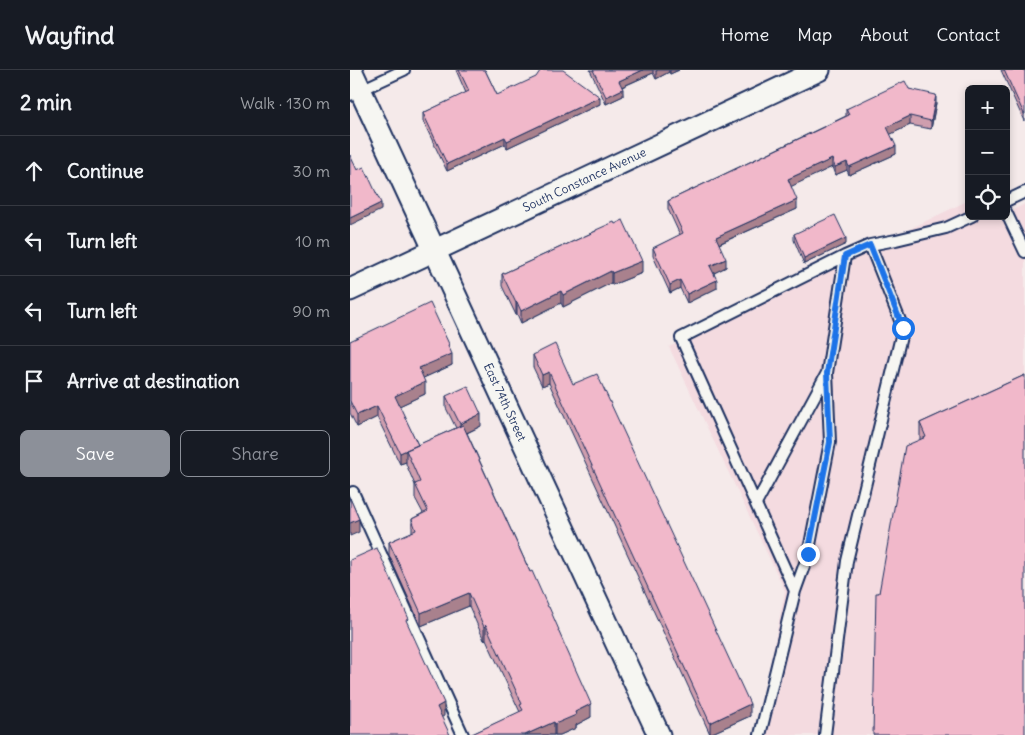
<!DOCTYPE html>
<meta charset="utf-8">
<style>
body{margin:0;font-family:Delius,sans-serif;background:#20242c;color:#f1f3f6}
.controls{position:absolute;right:15px;top:15px;display:grid;overflow:hidden;border-radius:8px;box-shadow:0 2px 8px #0003}
.controls button{width:45px;height:45px;display:grid;place-items:center;padding:0;border:0;border-bottom:1px solid #363941;background:#171b24;color:#f1f3f6;font:25px sans-serif}
.stop{position:absolute;width:15px;height:15px;margin:-11px;border:4px solid #1a73e8;border-radius:50%;background:#fff}
.stop.end{background:#1a73e8;border-color:#fff;box-shadow:0 1px 5px #0008}
.list{margin:0;padding:0;list-style:none}
h2{display:flex;justify-content:space-between;align-items:center;height:65px;margin:0;padding:0 20px;font-size:21px}
h2 small{font-size:16px;font-weight:400;color:#9ea1a6}
.list li{display:grid;grid-template-columns:32px 1fr auto;gap:15px;align-items:center;box-sizing:border-box;height:70px;padding:0 20px;border-top:1px solid #363941}
.list b{display:block;font-size:19px;white-space:nowrap}
.list em{font-size:16px;font-style:normal;color:#9ea1a6}
.actions{display:flex;gap:10px;padding:15px 20px}
.actions a{flex:1;padding:11px 0;border:1px solid #8c9099;border-radius:8px;text-align:center;font-size:18px;color:#8c9099}
.actions .main{background:#8c9099;color:#fff}
.icon{flex:none;width:28px;height:28px;fill:none;stroke:currentColor;stroke-width:2;stroke-linecap:round;stroke-linejoin:round}
.map{position:relative;flex:none;width:675px;height:665px;overflow:hidden}
header{display:flex;align-items:center;gap:30px;box-sizing:border-box;height:70px;padding:0 25px;background:#171b24;border-bottom:1px solid #363941}
header strong{font-size:24px}
nav{display:flex;gap:28px;margin-inline-start:auto;font-size:18px}
main{display:flex}
aside{flex:1;background:#171b24}
.map>svg:first-child{display:block}
.built{fill:#f4dbe0}
.lines{fill:none;stroke-linecap:round;stroke-linejoin:round}
.service-casing{stroke:#1b2f5e;stroke-width:14}
.minor-casing{stroke:#1b2f5e;stroke-width:25}
.service{stroke:#f6f6f2;stroke-width:10}
.minor{stroke:#f6f6f2;stroke-width:21}
.wall{fill:#cf9eae;stroke:#1b2f5e}
.shaded-wall{fill:#a9818d;stroke:#1b2f5e}
.building{fill:#f1b8ca;stroke:#1b2f5e}
.route{stroke:#1a73e8;stroke-width:6}
.labels{text-anchor:middle;stroke-width:5;stroke-linejoin:round;paint-order:stroke}
.street-label{font-size:12px;fill:#1b2f5e;stroke:#f6f6f2}
</style>
<header>
<strong>Wayfind</strong>
<nav><a>Home</a><a>Map</a><a>About</a><a>Contact</a></nav>
</header>
<main>
<aside>
<h2>2 min<small>Walk · 130 m</small></h2>
<ul class="list">
<li><svg class="icon" aria-label="ahead" viewBox="0 0 24 24"><path d="M12 20V5M6 11l6-6 6 6"/></svg><div><b>Continue</b></div><em>30 m</em></li>
<li><svg class="icon" aria-label="left" viewBox="0 0 24 24"><path d="M17 20v-9H6M10 6l-5 5 5 5"/></svg><div><b>Turn left</b></div><em>10 m</em></li>
<li><svg class="icon" aria-label="left" viewBox="0 0 24 24"><path d="M17 20v-9H6M10 6l-5 5 5 5"/></svg><div><b>Turn left</b></div><em>90 m</em></li>
<li><svg class="icon" aria-label="arrive" viewBox="0 0 24 24"><path d="M6 21V4h12l-3 4 3 4H6"/></svg><div><b>Arrive at destination</b></div></li>
</ul>
<div class="actions"><a class="main">Save</a><a>Share</a></div>
</aside>
<div class="map">
<svg width="675" height="665" viewBox="0 0 675 665">
<rect width="100%" height="100%" fill="#f5eaea"/>
<filter id="ink" filterUnits="userSpaceOnUse"><feTurbulence type="fractalNoise" baseFrequency=".02" numOctaves="2"/><feDisplacementMap in="SourceGraphic" scale="10" xChannelSelector="R" yChannelSelector="G"/><feConvolveMatrix kernelMatrix="1 2 1 2 8 2 1 2 1" color-interpolation-filters="sRGB"/></filter>
<g filter="url(#ink)">
<path class="built" d="M 619,130 L 619,146 L 656,146 L 657,143 L 675,134 L 675,665 L 406,665 L 435,521 L 319,277 Z"/>
<g class="lines">
<g class="service-casing">
<path id="service" d="M 0,25 L 54,0
M 656,131 L 675,122
M 656,142 L 675,182
M 3,422 L 113,665
M 406,434 L 477,303 L 495,186
M 445,521 L 331,268 L 495,186 L 520,175 L 546,170 L 596,158 L 622,146
M 410,665 L 445,521 L 458,485 L 480,372 L 477,303
M 475,665 L 497,491 L 553,258 L 520,175"/>
</g>
<g class="minor-casing">
<g id="minor">
<path id="s1" d="M 1,0 L 309,665"/>
<path id="s2" d="M 0,220 L 469,0"/>
</g>
</g>
<use href="#service" class="service"/>
<use href="#minor" class="minor"/>
</g>
<path class="wall" d="M 106,0 L 135,0 L 147,25 L 250,34 L 157,78 L 155,74 L 97,101 L 73,51 L 73,43 L 116,23 Z
M 240,0 L 329,0 L 320,4 L 319,2 L 306,9 L 303,3 L 272,17 L 273,26 L 256,34 Z
M 651,0 L 675,0 L 674,51 Z
M 559,19 L 586,33 L 581,59 L 560,55 L 540,64 L 546,84 L 499,105 L 497,100 L 485,105 L 482,97 L 441,116 L 447,139 L 369,174 L 376,197 L 364,203 L 367,218 L 337,233 L 330,218 L 320,223 L 303,186 L 303,178 L 330,165 L 318,139 L 318,131 L 496,46 L 496,39 Z
M 246,161 L 292,203 L 262,215 L 261,213 L 213,237 L 211,233 L 171,253 L 167,244 L 166,245 L 152,216 L 152,204 Z
M 444,164 L 496,174 L 454,194 L 444,170 Z
M 0,271 L 99,278 L 102,295 L 73,308 L 75,324 L 49,336 L 68,375 L 106,358 L 96,338 L 96,326 L 131,356 L 117,363 L 180,502 L 209,563 L 241,647 L 226,655 L 226,658 L 210,665 L 120,665 L 170,642 L 136,569 L 134,570 L 119,536 L 71,556 L 39,485 L 39,472 L 62,462 L 62,449 L 73,443 L 65,428 L 65,415 L 56,394 L 56,392 L 50,394 L 27,347 L 7,357 L 0,343 Z
M 183,285 L 223,314 L 400,646 L 360,664 L 199,313 L 192,316 L 183,297 Z
M 675,305 L 529,523 L 570,370 L 570,353 Z"/>
<path class="shaded-wall" d="M 293,0 L 303,0 L 303,3 L 269,18 L 269,11 Z
M 308,0 L 319,0 L 319,2 L 306,9 L 306,1 Z
M 320,0 L 329,0 L 320,4 Z
M 273,19 L 273,26 L 256,34 L 256,27 Z
M 586,25 L 586,33 L 581,59 L 581,51 Z
M 250,27 L 250,34 L 157,78 L 157,71 Z
M 560,46 L 560,55 L 537,66 L 537,57 Z
M 155,67 L 155,74 L 97,101 L 97,94 Z
M 546,76 L 546,84 L 499,105 L 499,97 Z
M 482,89 L 482,97 L 438,118 L 438,109 Z
M 497,92 L 497,100 L 485,105 L 485,97 Z
M 447,130 L 447,139 L 366,175 L 366,167 Z
M 31,133 L 31,140 L 0,155 L 0,148 Z
M 496,168 L 496,174 L 454,194 L 454,188 Z
M 376,189 L 376,197 L 360,205 L 360,196 Z
M 292,191 L 292,203 L 262,215 L 262,203 Z
M 261,201 L 261,213 L 213,237 L 213,225 Z
M 330,210 L 330,218 L 320,223 L 320,215 Z
M 367,210 L 367,218 L 337,233 L 337,224 Z
M 211,221 L 211,233 L 171,253 L 171,241 Z
M 167,232 L 167,244 L 166,245 L 166,233 Z
M 99,274 L 99,285 L 102,284 L 102,295 L 69,310 L 69,298 Z
M 199,302 L 199,313 L 192,316 L 192,305 Z
M 75,312 L 75,324 L 45,338 L 45,326 Z
M 27,336 L 27,347 L 7,357 L 7,345 Z
M 131,344 L 131,356 L 110,366 L 110,354 Z
M 68,375 L 56,380 L 56,392 L 50,394 L 50,383 Z
M 9,449 L 9,462 L 0,466 L 0,453 Z
M 119,523 L 119,536 L 71,556 L 71,543 Z
M 136,555 L 136,569 L 134,570 L 134,557 Z
M 94,633 L 94,646 L 87,650 L 87,637 Z
M 241,634 L 241,647 L 226,655 L 226,658 L 210,665 L 205,665 L 205,654 L 225,642 Z
M 400,634 L 400,646 L 360,664 L 360,653 Z
M 204,652 L 204,665 L 175,665 Z"/>
<path class="building" d="M 109,0 L 135,0 L 147,25 L 186,7 L 190,1 L 192,0 L 213,0 L 250,27 L 157,71 L 155,67 L 97,94 L 73,43 L 119,21 Z
M 243,0 L 293,0 L 269,11 L 273,19 L 256,27 Z
M 654,0 L 675,0 L 675,44 L 674,44 Z
M 555,11 L 559,19 L 586,25 L 581,51 L 560,46 L 537,57 L 546,76 L 499,97 L 497,92 L 485,97 L 482,89 L 438,109 L 447,130 L 366,167 L 376,189 L 360,196 L 367,210 L 337,224 L 330,210 L 320,215 L 303,178 L 333,163 L 318,131 L 499,45 L 496,39 Z
M 0,85 L 7,100 L 14,97 L 31,133 L 0,148 Z
M 485,145 L 496,168 L 454,188 L 444,164 Z
M 273,150 L 292,191 L 262,203 L 261,201 L 213,225 L 211,221 L 171,241 L 167,232 L 166,233 L 152,204 L 246,161 L 246,160 L 264,152 L 265,154 Z
M 80,233 L 99,274 L 98,275 L 102,284 L 69,298 L 75,312 L 45,326 L 68,375 L 50,383 L 27,336 L 7,345 L 0,331 L 0,271 Z
M 205,274 L 223,314 L 247,304 L 400,634 L 360,653 L 199,302 L 192,305 L 183,285 Z
M 675,305 L 675,665 L 523,665 L 526,523 L 529,523 L 555,376 L 576,367 L 570,353 Z
M 118,316 L 131,344 L 110,354 L 96,326 Z
M 113,355 L 180,502 L 182,501 L 198,537 L 199,537 L 209,560 L 208,560 L 241,634 L 225,642 L 226,645 L 205,654 L 204,652 L 175,665 L 120,665 L 173,640 L 170,635 L 172,634 L 136,555 L 134,557 L 119,523 L 71,543 L 39,472 L 66,460 L 62,449 L 78,441 L 65,414 L 70,412 L 56,380 Z
M 0,428 L 9,449 L 0,453 Z
M 27,478 L 59,549 L 56,550 L 94,633 L 87,637 L 100,665 L 0,665 L 0,490 Z"/>
</g>
<g class="lines" filter="url(#ink)">
<path class="route" d="M 458,484 L 480,372 L 477,303 L 495,186 L 520,175 L 553,258"/>
</g>
<g class="labels">
<g class="street-label">
<text dy="4" stroke="none"><textPath href="#s2" startOffset="259">South Constance Avenue</textPath></text>
<text dy="4" stroke="none"><textPath href="#s1" startOffset="366">East 74th Street</textPath></text>
</g>
</g>
</svg>
<div class="controls">
<button>+</button>
<button>−</button>
<button><svg class="icon" aria-label="locate" viewBox="0 0 24 24"><circle cx="12" cy="12" r="6"/><path d="M12 2v4M12 18v4M2 12h4M18 12h4"/></svg></button>
</div>
<div class="stop" style="left:553px;top:258px"></div>
<div class="stop end" style="left:458px;top:484px"></div>
</div>
</main>
